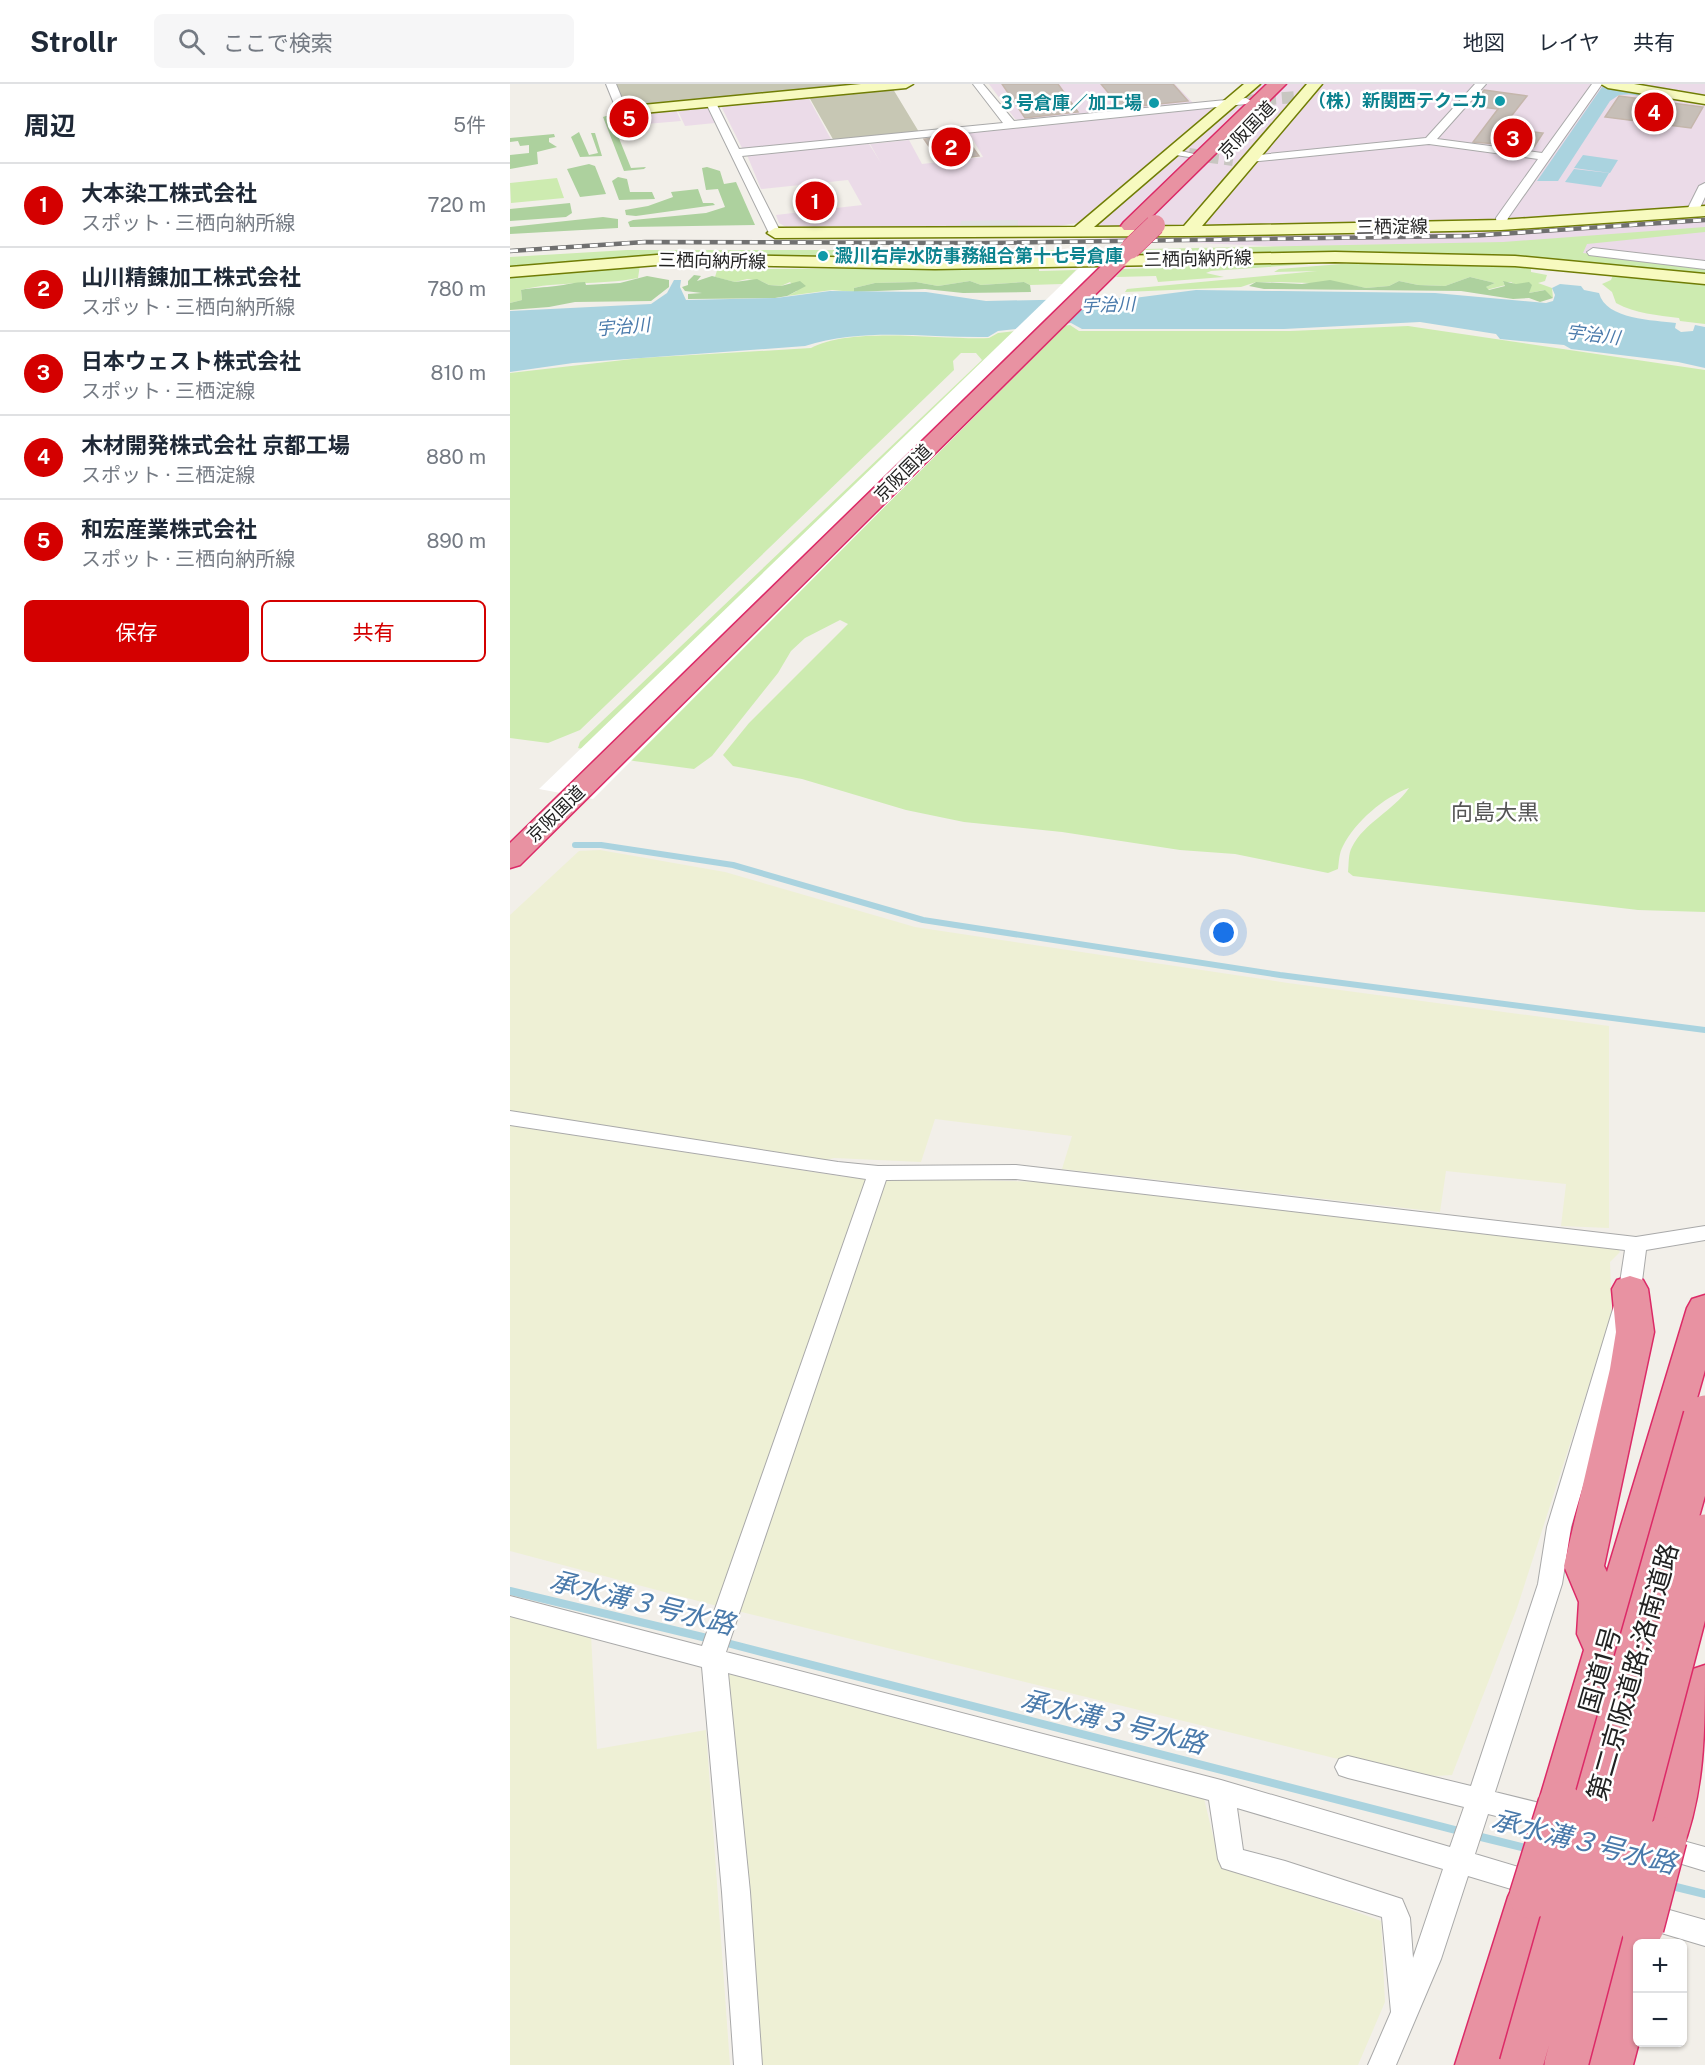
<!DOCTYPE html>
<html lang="ja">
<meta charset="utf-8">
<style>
body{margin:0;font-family:"Public Sans","Noto Sans JP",sans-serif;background:#f6f6f7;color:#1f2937}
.controls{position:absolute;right:18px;bottom:18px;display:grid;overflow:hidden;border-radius:9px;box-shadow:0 2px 4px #0004}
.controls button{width:54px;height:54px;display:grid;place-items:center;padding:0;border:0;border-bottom:2px solid #e0e1e3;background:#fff;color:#1f2937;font:30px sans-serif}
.you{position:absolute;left:714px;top:849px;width:21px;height:21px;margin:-15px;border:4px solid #fff;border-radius:50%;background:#1a73e8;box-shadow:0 0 0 9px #1a73e833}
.badge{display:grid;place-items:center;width:39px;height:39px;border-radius:50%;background:#d40000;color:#fff;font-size:20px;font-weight:700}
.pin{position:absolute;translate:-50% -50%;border:3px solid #fff;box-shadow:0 2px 6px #0006}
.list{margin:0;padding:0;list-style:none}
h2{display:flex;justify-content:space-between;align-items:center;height:78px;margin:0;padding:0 24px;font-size:26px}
h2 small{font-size:20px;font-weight:400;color:#747a83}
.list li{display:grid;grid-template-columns:39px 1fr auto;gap:18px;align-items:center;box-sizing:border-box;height:84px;padding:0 24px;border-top:2px solid #e0e1e3}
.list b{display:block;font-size:22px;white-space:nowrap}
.list p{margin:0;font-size:20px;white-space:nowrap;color:#747a83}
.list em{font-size:20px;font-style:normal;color:#747a83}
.actions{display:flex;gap:12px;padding:18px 24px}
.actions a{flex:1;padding:14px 0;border:2px solid #d40000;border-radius:9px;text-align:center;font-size:21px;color:#d40000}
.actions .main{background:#d40000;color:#fff}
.icon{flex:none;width:33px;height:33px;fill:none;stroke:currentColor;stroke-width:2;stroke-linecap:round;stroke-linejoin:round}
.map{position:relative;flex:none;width:1195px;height:1981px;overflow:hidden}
header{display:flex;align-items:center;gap:36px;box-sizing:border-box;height:84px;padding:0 30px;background:#fff;border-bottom:2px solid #e0e1e3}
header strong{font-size:28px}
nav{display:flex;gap:33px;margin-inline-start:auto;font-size:21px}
.search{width:420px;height:54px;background:#f6f6f7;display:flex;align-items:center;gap:15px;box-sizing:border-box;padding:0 21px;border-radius:9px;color:#747a83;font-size:22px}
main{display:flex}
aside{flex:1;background:#fff}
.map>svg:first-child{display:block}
.industrial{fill:#ebdbe8}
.construction{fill:#c7c7b4}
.farmland{fill:#eef0d5}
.grass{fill:#cdebb0}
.forest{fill:#add19e}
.parking{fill:#e2e2e2}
.water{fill:#aad3df}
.pier{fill:#fff}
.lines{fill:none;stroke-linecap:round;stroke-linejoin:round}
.stream-far2{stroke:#aad3df;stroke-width:4}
.stream-far1{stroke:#aad3df;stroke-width:6}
.stream{stroke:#aad3df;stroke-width:8}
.building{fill:#c7bfb8;stroke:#c4b6ab;stroke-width:1.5}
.street-tunnel{stroke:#c8c6c1;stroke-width:12;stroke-dasharray:12 6;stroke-linecap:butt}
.street-casing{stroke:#a9a9a9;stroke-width:2}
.secondary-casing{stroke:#707d05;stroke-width:3}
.highway-casing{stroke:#dc2a67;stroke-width:3}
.street{fill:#fff;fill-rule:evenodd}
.secondary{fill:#f7fabf;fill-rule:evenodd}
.highway{fill:#e892a2;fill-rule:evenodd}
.rail-casing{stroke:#707070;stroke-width:4.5}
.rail{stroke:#fff;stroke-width:3;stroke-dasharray:8;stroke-linecap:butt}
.highway-bridge-far1-casing{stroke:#dc2a67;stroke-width:21;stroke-linecap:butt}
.highway-bridge-casing{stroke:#dc2a67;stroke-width:46;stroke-linecap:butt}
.highway-bridge-far1{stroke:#e892a2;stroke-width:20}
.highway-bridge{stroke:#e892a2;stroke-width:43}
.culture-dot{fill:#0f9aa8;stroke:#fff;stroke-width:2}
.labels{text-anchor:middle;stroke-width:5;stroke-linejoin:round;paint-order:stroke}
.far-culture-label{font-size:18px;font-weight:bold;fill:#0d838f;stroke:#fff;text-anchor:end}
.far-street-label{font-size:18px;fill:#222;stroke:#fff}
.far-water-label{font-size:18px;font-style:italic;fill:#4a7aab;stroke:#fff}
.neighbourhood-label{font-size:22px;fill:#555;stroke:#fff}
.near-street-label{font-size:26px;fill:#222;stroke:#fff}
.near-water-label{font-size:27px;font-style:italic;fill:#4a7aab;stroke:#fff}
</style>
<header>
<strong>Strollr</strong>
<div class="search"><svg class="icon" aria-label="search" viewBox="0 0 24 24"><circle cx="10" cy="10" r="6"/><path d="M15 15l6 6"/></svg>ここで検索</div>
<nav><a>地図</a><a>レイヤ</a><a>共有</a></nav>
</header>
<main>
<aside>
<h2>周辺<small>5件</small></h2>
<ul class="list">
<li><span class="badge">1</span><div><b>大本染工株式会社</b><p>スポット · 三栖向納所線</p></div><em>720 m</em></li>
<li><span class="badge">2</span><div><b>山川精錬加工株式会社</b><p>スポット · 三栖向納所線</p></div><em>780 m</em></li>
<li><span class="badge">3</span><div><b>日本ウェスト株式会社</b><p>スポット · 三栖淀線</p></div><em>810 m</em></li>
<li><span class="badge">4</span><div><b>木材開発株式会社 京都工場</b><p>スポット · 三栖淀線</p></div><em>880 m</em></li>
<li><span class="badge">5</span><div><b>和宏産業株式会社</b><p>スポット · 三栖向納所線</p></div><em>890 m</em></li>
</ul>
<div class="actions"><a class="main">保存</a><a>共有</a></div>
</aside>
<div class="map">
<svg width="1195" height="1981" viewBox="0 0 1195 1981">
<rect width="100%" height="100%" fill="#f2efe9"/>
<path class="industrial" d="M 479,0 L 665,0 L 684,20 L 513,37 L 505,35 Z
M 740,0 L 1195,0 L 1195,182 L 557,153 Z
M 298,13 L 322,57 L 233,66 L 211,22 Z
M 190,23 L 198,24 L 205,39 L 175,42 L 167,25 Z
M 705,24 L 573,138 L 548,142 L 276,143 L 269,139 L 266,131 L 352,121 L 338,96 L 251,105 L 237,71 L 359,60 L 371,79 L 360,60 L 399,56 L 412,80 L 473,73 L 459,49 Z
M 166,26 L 171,37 L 136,40 L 131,29 Z"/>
<path class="construction" d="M 106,0 L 367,0 L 116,23 Z
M 383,5 L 409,48 L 324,57 L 299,13 Z"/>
<path class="farmland" d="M 90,766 L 215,788 L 405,843 L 778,899 L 1099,942 L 1099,1144 L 1051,1142 L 1056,1100 L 936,1087 L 930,1128 L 552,1085 L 562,1052 L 425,1035 L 411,1078 L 324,1074 L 304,1079 L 0,1028 L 0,831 L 69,767 Z
M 0,1041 L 335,1093 L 536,1098 L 1106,1161 L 1110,1168 L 1100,1178 L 1102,1230 L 1007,1524 L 942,1691 L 926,1692 L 824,1674 L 207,1522 L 0,1467 Z
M 0,1531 L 81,1551 L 87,1665 L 196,1646 L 220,1981 L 0,1981 Z
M 227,1588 L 693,1710 L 709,1777 L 871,1837 L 875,1918 L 848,1981 L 247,1981 L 217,1592 Z"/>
<path class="grass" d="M 47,94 L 54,114 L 1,119 L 0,99 Z
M 1195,143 L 1195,148 L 1077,160 L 1073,169 L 1195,184 L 1195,191 L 1118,185 L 638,173 L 629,170 L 635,165 L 993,158 Z
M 117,166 L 580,166 L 569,174 L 413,178 L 233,174 L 0,186 L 0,173 Z
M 869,175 L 701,187 L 696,189 L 714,193 L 648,198 L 646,192 L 606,193 L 613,185 L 644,184 L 620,181 Z
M 894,175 L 1052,184 L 1052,187 L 1021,185 L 1021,188 L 1037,191 L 1035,197 L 1028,199 L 1042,204 L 1043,214 L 1034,206 L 1019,209 L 1001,198 L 993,198 L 996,201 L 976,206 L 976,203 L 985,199 L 960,193 L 935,202 L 908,201 L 889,197 L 879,202 L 856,204 L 836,200 L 766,198 L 746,198 L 731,203 L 615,208 L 617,205 L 807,187 L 764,188 L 769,185 Z
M 209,180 L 247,182 L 258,185 L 569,183 L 529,185 L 529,187 L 566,186 L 552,200 L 520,201 L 514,198 L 471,201 L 460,197 L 428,202 L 406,198 L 365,199 L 344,204 L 344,208 L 322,206 L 277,212 L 287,207 L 280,198 L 271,202 L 259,201 L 251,197 L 237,195 L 225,198 L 205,193 Z
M 130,181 L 128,194 C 88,202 50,196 11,206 L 12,216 L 0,219 L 0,191 Z
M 1071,185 L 1195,197 L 1195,240 L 1170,237 L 1169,234 C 1147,231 1126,230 1106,219 L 1102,208 L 1092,200 L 1101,196 L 1103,191 L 1071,188 Z
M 560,241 L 569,247 L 780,247 L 898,242 L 1195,286 L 1195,828 L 1128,826 L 843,792 L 838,788 C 839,780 838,770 842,763 C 854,739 883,727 899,704 C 874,713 845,738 833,762 C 829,769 829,778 828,785 L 818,789 L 725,770 L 670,766 L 552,748 L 454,738 L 396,726 L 292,695 L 223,682 L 213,671 L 239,639 L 338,540 L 330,536 L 295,554 L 281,567 L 268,589 L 202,672 L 184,685 L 124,677 L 68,664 L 70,658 L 472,276 L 466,269 L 451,269 L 443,277 L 444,286 L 70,646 L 38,659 L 0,654 L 0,289 L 131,274 L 301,264 C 341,242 431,256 479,254 L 488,249 Z"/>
<path class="forest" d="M 96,32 L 100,32 L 121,84 L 136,83 L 134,85 L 114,87 L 93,33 Z
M 69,48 L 79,71 L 88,69 L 81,49 L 85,49 L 92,72 L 70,73 L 61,53 Z
M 44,50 L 45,53 L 39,54 L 39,58 L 47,63 L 27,68 L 28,80 L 0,85 L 0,71 L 19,69 L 19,61 L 10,62 L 8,57 L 0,58 L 0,54 Z
M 79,80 L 85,82 L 96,110 L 70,113 L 57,85 Z
M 197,83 L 210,87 L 214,100 L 226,98 L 245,141 L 120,143 L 118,138 L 123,136 L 196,129 L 215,123 L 208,105 L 196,106 L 192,84 Z
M 108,93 L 117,95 L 120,108 L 142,108 L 145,115 L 109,116 L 102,97 Z
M 188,105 L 193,119 L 203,119 L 205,121 L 126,132 L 116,131 L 115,126 L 138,122 L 163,113 L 161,108 Z
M 60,119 L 62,129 L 56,133 L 0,137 L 0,125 Z
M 93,133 L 108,135 L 108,144 L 0,150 L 0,143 Z
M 184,191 L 191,192 L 187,197 L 202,192 L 225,198 L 247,195 L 259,201 L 271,202 L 290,197 L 296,202 L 277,212 L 265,214 L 178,215 L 178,210 L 192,209 L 175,207 L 172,203 L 178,201 L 178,197 Z
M 137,192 L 159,196 L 159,203 L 141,217 L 65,218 L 39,223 L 0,226 L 0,219 L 12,216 L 11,206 C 23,203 34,204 46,202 C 56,201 65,198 75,198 L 76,201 L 110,199 Z
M 960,193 L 985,199 L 976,203 L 979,206 L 995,202 L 993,197 L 1006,200 L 1019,198 L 1022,201 L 1019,209 L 1035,206 L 1043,214 L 1030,218 L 1019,214 L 1003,215 L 951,207 L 754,205 L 739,202 L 746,198 L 792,200 L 820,196 L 856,204 L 879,202 L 889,197 L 908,201 L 935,202 Z
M 460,197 L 471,201 L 514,198 L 520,201 L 521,208 L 453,209 L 415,205 L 344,208 L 344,204 L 365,199 L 406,198 L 428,202 Z"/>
<path class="parking" d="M 508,136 L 508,142 L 450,142 L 451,137 Z"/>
<path class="water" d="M 1092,3 L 1124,7 L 1125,10 L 1109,11 L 1100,17 L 1048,97 L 1027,97 Z
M 1073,71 L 1108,76 L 1100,89 L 1064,84 Z
M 1064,85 L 1099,89 L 1091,103 L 1055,98 Z
M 164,196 L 171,196 L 170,203 L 176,216 L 266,214 L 320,207 L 416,208 L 476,217 L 624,214 L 686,206 L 770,207 L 925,209 L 1036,219 L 1043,217 L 1045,211 L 1042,204 L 1050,200 L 1071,202 L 1074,206 L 1089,209 C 1096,236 1144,236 1166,239 L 1165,244 L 1171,248 L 1183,247 L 1185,241 L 1195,243 L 1195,284 L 1168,278 L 1061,265 L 1054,261 L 990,255 L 986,250 L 910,238 L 774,245 L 572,245 L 561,239 L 488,247 L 478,253 C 418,254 353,243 295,262 L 63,279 L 0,288 L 0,227 L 141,220 L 157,209 Z"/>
<path class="pier" d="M 616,181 L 83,715 L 29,705 L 571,182 Z"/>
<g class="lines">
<path class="stream-far2" d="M 1119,8 L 1142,12"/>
<path class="stream-far1" d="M 65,761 L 91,761 L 223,781 L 413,836 L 770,891 L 1195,946"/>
<path class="stream" d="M 0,1507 L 201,1555
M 213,1558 L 953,1748
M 963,1751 L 1020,1765
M 1158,1801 L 1195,1810"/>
</g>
<path class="building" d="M 492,0 L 548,0 L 568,28 L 515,34 Z
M 591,0 L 663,0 L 678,17 L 611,24 Z
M 974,6 L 1017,12 L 992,44 L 1033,49 L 1024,63 L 963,58 L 988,25 L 962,22 Z
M 1109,12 L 1193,23 L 1181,44 L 1095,33 Z
M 454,51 L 469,72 L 429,77 L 414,55 Z"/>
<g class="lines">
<path class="street-tunnel" d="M 736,17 L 786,13
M 679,70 L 723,76"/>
<g class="street-casing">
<path id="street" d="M 96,0 L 106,0 L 117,27 L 116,29 L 107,27 Z
M 463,0 L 473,0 L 504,37 L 736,14 L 741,17 L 736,20 L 232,72 L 271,149 L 265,153 L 259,149 L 196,19 L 205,17 L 229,65 L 493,39 Z
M 965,0 L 976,0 L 927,55 L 1032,69 L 1082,0 L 1092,0 L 998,134 L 995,143 L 987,143 L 986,134 L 1028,75 L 919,60 L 739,78 L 734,75 L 739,72 L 916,54 Z
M 663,65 L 684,70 L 679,73 L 659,70 L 659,66 Z
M 1195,99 L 1195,113 L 1188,128 L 1178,130 L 1176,128 L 1189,102 Z
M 1083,164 L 1195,177 L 1195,185 L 1079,171 L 1077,168 Z
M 0,1027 L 328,1078 L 368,1082 L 506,1081 L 1126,1153 L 1195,1142 L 1195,1156 L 1136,1166 L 1131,1205 L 1061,1443 L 1052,1500 L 985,1708 L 1050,1724 L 1059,1728 L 1063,1736 L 1059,1744 L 1050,1748 L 978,1730 L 965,1770 L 1038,1792 L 1042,1801 L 1038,1810 L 1028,1813 L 958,1792 L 931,1875 L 886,1981 L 858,1981 L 881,1928 L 872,1833 L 712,1784 L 708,1775 L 699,1716 L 218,1589 L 240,1808 L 252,1981 L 224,1981 L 212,1808 L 192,1583 L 0,1532 L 0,1512 L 192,1562 L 356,1095 L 0,1041 ZM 506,1095 L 1115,1166 L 1109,1205 L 1037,1443 L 1028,1500 L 961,1702 L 838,1672 L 829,1675 L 825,1683 L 829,1691 L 838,1694 L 954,1723 L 940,1763 L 711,1696 L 216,1568 L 376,1096 ZM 727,1724 L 933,1785 L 903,1874 L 900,1834 L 892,1815 L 775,1777 L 733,1766 Z
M 1148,1750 L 1195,1763 L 1195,1787 L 1139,1770 L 1135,1762 L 1139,1754 Z
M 1131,1818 L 1195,1836 L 1195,1862 L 1121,1840 L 1117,1831 L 1121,1822 Z"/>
</g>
<g class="secondary-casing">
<path id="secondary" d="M 351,0 L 403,0 L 396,4 L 112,31 L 105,27 L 112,23 Z
M 734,0 L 750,0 L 584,143 L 674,142 L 797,0 L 812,0 L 692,142 L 991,136 L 1195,122 L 1195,132 L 991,146 L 679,152 L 265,154 L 257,149 L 265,144 L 565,143 Z
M 1091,0 L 1124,0 L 1195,12 L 1195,20 L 1098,4 Z
M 825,168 L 1005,172 L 1195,190 L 1195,200 L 1005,182 L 825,178 L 425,185 L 159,180 L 0,193 L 0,183 L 159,170 L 425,175 Z"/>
</g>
<g class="highway-casing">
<path id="highway" d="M 757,0 L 776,0 L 628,146 L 614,146 L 611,142 L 614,138 Z
M 620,159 L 627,161 L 630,165 L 627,169 L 10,781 L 0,784 L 0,759 L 613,161 Z
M 1120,1192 L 1133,1196 L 1138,1205 L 1144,1248 L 1094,1482 L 1097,1488 L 1177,1224 L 1182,1215 L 1195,1211 L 1195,1286 L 1072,1720 L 1066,1734 L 1050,1740 L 1034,1734 L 1028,1720 L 1074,1566 L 1067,1550 L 1069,1518 L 1054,1482 L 1100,1285 L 1106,1248 L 1102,1205 L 1107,1196 Z
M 1195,1581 C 1195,1646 1195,1708 1171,1769 L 1155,1775 L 1139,1769 L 1132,1755 L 1174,1599 L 1180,1586 Z
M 1021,1792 L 1037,1798 L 1044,1813 L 993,1981 L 945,1981 L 998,1813 L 1005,1798 Z
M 1128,1840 L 1145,1847 L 1150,1860 L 1128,1860 L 1129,1958 L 1123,1981 L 1075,1981 L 1105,1862 L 1111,1847 Z"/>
</g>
<use href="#street" class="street"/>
<use href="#secondary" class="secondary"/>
<use href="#highway" class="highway"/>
<g class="rail-casing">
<path id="rail" d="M 0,167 L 135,158 L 474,159 L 959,152 L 1195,136"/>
</g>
<use href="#rail" class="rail"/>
<g class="highway-bridge-far1-casing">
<path id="highway-bridge-far1" d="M 620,165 L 645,141"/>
</g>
<g class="highway-bridge-casing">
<path id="highway-bridge" d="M 1021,1813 L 1050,1720
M 1132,1843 L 1155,1755
M 1011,1981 L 1195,1333
M 1056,1981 L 1195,1452"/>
</g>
<use href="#highway-bridge-far1" class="highway-bridge-far1"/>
<use href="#highway-bridge" class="highway-bridge"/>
</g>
<g class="culture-dot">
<circle cx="990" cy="17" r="6"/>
<circle cx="644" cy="19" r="6"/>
<circle cx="313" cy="172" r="6"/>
</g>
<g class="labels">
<g class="far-culture-label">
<text x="978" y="23">（株）新関西テクニカ</text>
<text x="632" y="25">３号倉庫／加工場</text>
<text x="325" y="178" text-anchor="start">澱川右岸水防事務組合第十七号倉庫</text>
</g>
<g class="far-street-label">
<text transform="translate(737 46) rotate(-46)" y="6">京阪国道</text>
<text transform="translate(882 143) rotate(-1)" y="6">三栖淀線</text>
<text transform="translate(688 175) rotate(-1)" y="6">三栖向納所線</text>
<text transform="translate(202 177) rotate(1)" y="6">三栖向納所線</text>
<text transform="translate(393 389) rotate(-45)" y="6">京阪国道</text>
<text transform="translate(46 730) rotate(-44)" y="6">京阪国道</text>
</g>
<g class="far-water-label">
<text transform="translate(598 221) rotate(-2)" y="6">宇治川</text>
<text transform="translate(113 243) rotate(-5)" y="6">宇治川</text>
<text transform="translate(1083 251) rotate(7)" y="6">宇治川</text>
</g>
<g class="neighbourhood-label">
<text x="985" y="736">向島大黒</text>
</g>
<g class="near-street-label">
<text transform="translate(1090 1586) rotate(-74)" y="9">国道1号</text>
<text transform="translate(1123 1588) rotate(-74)" y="9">第二京阪道路;洛南道路</text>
</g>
<g class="near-water-label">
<text transform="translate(132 1519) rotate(14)" y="9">承水溝３号水路</text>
<text transform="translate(603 1638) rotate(14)" y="9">承水溝３号水路</text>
<text transform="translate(1074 1758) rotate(14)" y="9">承水溝３号水路</text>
</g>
</g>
</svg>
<div class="controls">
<button>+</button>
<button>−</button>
</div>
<div class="you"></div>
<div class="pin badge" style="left:305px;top:117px">1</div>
<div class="pin badge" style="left:441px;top:63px">2</div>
<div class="pin badge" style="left:1003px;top:54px">3</div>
<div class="pin badge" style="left:1144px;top:28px">4</div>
<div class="pin badge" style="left:119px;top:34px">5</div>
</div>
</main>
